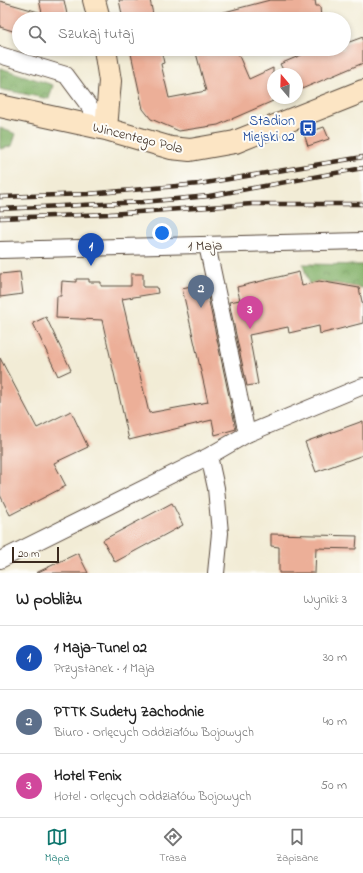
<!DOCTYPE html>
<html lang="pl">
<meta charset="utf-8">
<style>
body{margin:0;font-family:"Indie Flower",sans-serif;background:#f2f2f2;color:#222}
.compass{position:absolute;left:267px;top:68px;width:36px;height:36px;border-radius:50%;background:#fff;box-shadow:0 2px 6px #0003;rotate:341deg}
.scale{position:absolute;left:12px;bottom:10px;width:47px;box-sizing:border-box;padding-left:4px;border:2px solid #3b2a1e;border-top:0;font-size:11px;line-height:14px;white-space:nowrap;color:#3b2a1e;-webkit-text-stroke:3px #fdfcf7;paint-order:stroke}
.you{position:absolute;left:162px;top:233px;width:14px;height:14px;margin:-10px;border:3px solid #fff;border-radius:50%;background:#1a73e8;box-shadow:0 0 0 6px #1a73e833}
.badge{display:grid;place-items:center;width:26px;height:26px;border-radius:50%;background:#0f766e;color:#fff;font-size:13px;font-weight:700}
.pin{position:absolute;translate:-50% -33px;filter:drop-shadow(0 1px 2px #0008)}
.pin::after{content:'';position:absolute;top:21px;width:14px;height:12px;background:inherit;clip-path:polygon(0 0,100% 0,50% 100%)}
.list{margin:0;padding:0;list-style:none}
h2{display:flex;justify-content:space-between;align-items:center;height:52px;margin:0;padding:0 16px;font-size:17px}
h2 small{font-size:13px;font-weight:400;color:#767676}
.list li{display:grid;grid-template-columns:26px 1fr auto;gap:12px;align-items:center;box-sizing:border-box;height:64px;padding:0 16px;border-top:1px solid #e0e0e0}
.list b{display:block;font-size:15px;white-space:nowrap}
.list p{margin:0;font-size:13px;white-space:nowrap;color:#767676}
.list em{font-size:13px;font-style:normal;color:#767676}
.icon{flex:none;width:22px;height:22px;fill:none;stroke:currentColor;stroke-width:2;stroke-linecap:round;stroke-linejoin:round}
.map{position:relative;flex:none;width:363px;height:573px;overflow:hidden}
.search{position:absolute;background:#fff;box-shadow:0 2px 6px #0003;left:12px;right:12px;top:12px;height:44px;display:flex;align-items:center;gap:10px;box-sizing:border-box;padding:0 14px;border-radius:22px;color:#767676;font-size:15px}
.sheet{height:244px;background:#fff}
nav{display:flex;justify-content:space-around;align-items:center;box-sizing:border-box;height:56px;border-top:1px solid #e0e0e0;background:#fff;font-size:11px;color:#767676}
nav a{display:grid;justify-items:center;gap:2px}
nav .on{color:#0f766e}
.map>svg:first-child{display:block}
.forest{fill:url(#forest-crowns);stroke:#5e6d43}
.building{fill:#ecaf98}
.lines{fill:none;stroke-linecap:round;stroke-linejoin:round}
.street-casing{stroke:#56473a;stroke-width:18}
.secondary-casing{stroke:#56473a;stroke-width:24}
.street{stroke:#fff;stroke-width:16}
.secondary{stroke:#fce5c4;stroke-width:22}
.rail-casing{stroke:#3b2a1e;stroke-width:4.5}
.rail{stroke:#fdfcf7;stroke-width:3;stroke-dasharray:9;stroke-linecap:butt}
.labels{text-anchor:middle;stroke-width:4;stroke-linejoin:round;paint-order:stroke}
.transit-label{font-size:14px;fill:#164399;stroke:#fdfcf7;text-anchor:end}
.street-label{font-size:14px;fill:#3b2a1e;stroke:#fdfcf7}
</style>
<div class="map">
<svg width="363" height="573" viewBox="0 0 363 573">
<defs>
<pattern id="forest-crowns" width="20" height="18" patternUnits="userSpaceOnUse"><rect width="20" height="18" fill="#82b068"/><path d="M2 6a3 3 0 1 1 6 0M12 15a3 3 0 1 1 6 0" fill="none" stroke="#6c8f55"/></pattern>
</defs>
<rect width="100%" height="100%" fill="#fdfcf7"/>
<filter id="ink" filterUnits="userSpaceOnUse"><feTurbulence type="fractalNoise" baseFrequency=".025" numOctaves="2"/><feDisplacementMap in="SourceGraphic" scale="8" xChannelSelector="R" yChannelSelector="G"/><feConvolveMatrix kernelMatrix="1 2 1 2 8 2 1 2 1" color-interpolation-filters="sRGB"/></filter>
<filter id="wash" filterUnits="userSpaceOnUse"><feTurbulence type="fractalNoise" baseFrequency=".012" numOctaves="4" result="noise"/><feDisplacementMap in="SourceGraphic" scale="16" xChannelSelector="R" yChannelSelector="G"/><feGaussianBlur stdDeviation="0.9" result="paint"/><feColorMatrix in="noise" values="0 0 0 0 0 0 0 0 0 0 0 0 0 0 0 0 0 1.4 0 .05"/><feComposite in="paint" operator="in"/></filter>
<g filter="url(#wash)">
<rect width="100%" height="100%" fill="#f2ecd6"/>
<path class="forest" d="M 0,68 L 53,85 L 49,99 L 0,89 Z
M 0,128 L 16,134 L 12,146 L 0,149 Z
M 303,264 L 363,265 L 363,288 L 319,281 L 309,284 Z"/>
<g id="blocks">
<path class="building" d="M 39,0 L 64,0 L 68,19 L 19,19 L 19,33 L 0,27 L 0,1 L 42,13 Z
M 119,0 L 150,0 L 154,19 L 123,19 Z
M 270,0 L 315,0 L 316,6 L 320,6 L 321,19 L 213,19 L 213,15 Z
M 363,37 L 363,63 L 297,91 L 297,74 L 285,74 L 280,64 L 306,53 L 305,49 L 344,49 L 344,44 Z
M 130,49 L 161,49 L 164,63 L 161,64 L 169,98 L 206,91 L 195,49 L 236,49 L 249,79 L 273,68 L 273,101 L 218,125 L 179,131 L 151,119 L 143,109 Z
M 324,127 L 329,139 L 308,146 L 304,134 Z
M 20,272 L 23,294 L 0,297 L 0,274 Z
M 299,272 L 302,286 L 319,281 L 359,288 L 363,306 L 363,323 L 320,334 L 319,326 L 289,333 L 288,327 L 249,335 L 258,384 L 247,386 L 229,302 L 240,300 L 237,287 Z
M 131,274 L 143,274 L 143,287 L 157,287 L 158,293 L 122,299 L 149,413 L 208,402 L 182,288 L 205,283 L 236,429 L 215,435 L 212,420 L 129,440 L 102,320 L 56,318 L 57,296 L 61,296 L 62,281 L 76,282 L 76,279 L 89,279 L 89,282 L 101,282 L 101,286 L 131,286 Z
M 46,317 L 71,370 L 58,376 L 33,323 Z
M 0,358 L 37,428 L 71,411 L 88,447 L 54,463 L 66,486 L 10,515 L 0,495 Z
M 363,421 L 363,455 L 316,472 L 305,442 Z
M 172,503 L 183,525 L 115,562 L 103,540 Z
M 271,534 L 357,536 L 356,549 L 316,548 L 315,573 L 279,573 L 279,547 L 271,546 Z
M 78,553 L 88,573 L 36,573 Z"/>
</g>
</g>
<g filter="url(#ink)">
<use href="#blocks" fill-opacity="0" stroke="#56473a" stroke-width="1"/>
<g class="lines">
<g class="street-casing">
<path id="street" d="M 0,55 L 66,75 L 106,129
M 207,245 L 247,434
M 0,250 L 363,241
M 209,456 L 216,488 L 220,533 L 216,573
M 0,560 L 209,456 L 247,434 L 363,386"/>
</g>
<g class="secondary-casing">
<path id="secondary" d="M 94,0 L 99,19
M 105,49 L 110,81 L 106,129
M 0,106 L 106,129 L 171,148 L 190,150 L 235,142 L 363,91"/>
</g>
<use href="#street" class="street"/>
<use href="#secondary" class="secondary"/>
<g class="rail-casing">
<path id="rail" d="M 0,197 L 88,194 L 199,184 L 363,157
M 0,209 L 143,202 L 209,196 L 363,168
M 0,218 L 109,214 L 252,204 L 363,204"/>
</g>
<use href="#rail" class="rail"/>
</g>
</g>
<defs>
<g id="bus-square" transform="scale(0.9)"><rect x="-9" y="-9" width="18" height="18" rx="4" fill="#1a4fb4" stroke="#fdfcf7"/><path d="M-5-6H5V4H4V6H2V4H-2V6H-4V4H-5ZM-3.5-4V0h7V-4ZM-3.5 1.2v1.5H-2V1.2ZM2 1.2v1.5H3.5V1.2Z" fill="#fff"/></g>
</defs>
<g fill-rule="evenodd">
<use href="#bus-square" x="308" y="128"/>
</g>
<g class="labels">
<g class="transit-label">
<text x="295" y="125">Stadion<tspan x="295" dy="16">Miejski 02</tspan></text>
</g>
<g class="street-label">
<text transform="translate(138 137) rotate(14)" y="5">Wincentego Pola</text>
<text transform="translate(205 245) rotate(-2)" y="5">1 Maja</text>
</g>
</g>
</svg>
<svg class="compass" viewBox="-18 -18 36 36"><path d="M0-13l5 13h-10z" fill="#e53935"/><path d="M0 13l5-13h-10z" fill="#767676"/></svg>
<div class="scale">20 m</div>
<div class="you"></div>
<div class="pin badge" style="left:91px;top:266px;background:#1a4fb4">1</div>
<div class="pin badge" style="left:201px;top:308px;background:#5c6f8a">2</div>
<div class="pin badge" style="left:250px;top:329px;background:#d1479c">3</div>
<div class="search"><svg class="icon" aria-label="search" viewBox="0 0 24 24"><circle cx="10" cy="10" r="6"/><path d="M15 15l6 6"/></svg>Szukaj tutaj</div>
</div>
<section class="sheet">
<h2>W pobliżu<small>Wyniki: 3</small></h2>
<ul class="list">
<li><span class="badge" style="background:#1a4fb4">1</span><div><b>1 Maja-Tunel 02</b><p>Przystanek · 1 Maja</p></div><em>30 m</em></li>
<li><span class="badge" style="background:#5c6f8a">2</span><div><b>PTTK Sudety Zachodnie</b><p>Biuro · Orlęcych Oddziałów Bojowych</p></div><em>40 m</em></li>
<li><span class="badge" style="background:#d1479c">3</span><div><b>Hotel Fenix</b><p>Hotel · Orlęcych Oddziałów Bojowych</p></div><em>50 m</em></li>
</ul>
</section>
<nav>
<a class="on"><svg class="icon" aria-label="map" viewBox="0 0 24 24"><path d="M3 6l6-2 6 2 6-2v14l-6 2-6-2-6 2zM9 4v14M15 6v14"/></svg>Mapa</a>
<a><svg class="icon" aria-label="directions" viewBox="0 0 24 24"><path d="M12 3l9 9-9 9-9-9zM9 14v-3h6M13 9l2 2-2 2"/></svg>Trasa</a>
<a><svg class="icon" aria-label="saved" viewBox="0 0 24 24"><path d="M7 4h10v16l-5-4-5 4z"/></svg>Zapisane</a>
</nav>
